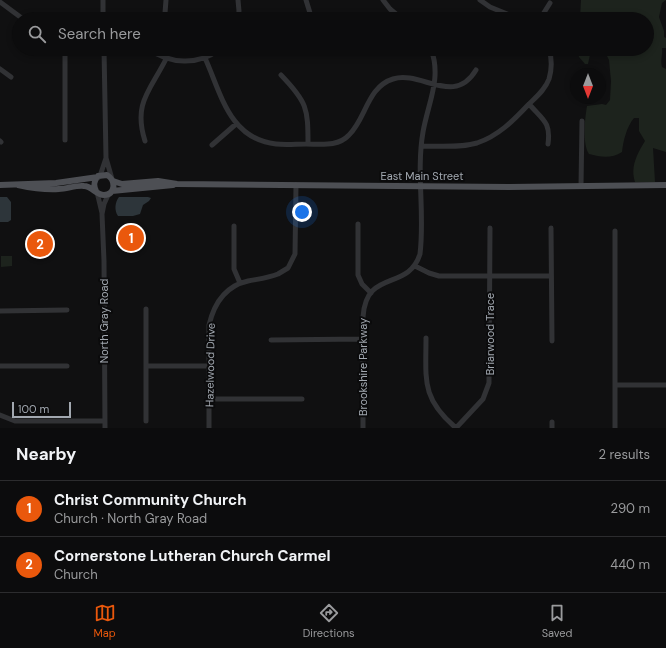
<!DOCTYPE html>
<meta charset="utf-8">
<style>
body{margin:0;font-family:"DM Sans",sans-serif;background:#151516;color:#f1f3f6}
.compass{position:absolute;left:570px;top:68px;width:36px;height:36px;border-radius:50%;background:#0c0c0d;box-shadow:0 2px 6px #0003;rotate:180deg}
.scale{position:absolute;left:12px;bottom:10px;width:59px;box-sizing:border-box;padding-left:4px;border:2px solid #a2a8b0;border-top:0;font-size:11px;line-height:14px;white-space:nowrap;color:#a2a8b0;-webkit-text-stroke:3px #0b0b0c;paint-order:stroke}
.you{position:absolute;left:302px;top:212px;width:14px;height:14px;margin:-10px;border:3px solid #fff;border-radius:50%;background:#1a73e8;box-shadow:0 0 0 6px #1a73e833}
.badge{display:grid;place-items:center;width:26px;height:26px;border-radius:50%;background:#ea580c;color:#fff;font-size:13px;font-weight:700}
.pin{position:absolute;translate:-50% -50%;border:2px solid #fff;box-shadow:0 1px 4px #0006}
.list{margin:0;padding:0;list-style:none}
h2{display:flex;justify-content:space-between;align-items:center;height:52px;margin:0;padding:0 16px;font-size:17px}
h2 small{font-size:13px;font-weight:400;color:#9a9b9d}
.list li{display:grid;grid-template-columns:26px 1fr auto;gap:12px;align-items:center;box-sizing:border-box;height:56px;padding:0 16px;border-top:1px solid #2c2c2e}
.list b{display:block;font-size:15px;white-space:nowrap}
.list p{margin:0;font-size:13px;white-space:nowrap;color:#9a9b9d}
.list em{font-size:13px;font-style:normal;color:#9a9b9d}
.icon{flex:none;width:22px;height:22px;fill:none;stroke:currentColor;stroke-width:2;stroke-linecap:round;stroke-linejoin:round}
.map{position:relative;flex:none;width:666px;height:428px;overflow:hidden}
.search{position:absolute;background:#0c0c0d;box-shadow:0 2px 6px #0003;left:12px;right:12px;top:12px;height:44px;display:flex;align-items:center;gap:10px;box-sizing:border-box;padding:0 14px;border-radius:22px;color:#9a9b9d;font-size:15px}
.sheet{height:164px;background:#0c0c0d}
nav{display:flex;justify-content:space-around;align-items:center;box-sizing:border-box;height:56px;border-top:1px solid #2c2c2e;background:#0c0c0d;font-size:11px;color:#9a9b9d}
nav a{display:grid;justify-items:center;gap:2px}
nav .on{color:#ea580c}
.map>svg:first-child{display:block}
.green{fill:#1d231d}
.water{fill:#2d353a}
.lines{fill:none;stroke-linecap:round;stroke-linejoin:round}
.minor{stroke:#313235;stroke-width:5}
.major{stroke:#4d4f54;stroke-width:6}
.labels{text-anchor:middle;stroke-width:4;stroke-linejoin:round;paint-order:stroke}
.street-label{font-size:11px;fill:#a2a8b0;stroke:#0b0b0c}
</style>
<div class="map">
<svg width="666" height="428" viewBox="0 0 666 428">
<rect width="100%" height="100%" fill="#101011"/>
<path class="green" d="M 581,0 L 666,0 L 662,3 L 659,17 L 664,31 L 664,37 L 666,38 L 666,48 L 662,48 C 663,55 660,60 662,67 L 666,69 L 666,152 L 653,148 L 655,182 L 635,182 C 630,167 637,154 645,141 L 639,131 L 639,118 L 634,118 C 627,126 623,141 622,152 C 611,159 601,157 589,154 C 582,144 585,118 587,106 L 602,104 L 606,105 L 610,100 L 611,81 L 609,60 L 606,54 L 591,50 L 588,64 L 585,64 L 579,57 L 577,49 L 647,49 L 647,19 L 580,19 Z
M 1,256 L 12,256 L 12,266 L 1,267 Z"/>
<path class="water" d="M 0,197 L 7,197 L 11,202 L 11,220 L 8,222 L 0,222 Z
M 119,197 L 148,197 L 151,198 L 149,201 L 143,205 L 140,214 L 133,216 L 118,216 C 114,210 115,202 119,197 Z"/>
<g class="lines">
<path class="minor" d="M 103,0 L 103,19
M 306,0 L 310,13 L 315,19
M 383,0 L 390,9 L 402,19
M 480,0 L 490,7 L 519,19
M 0,2 L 23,19
M 163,19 L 165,13 L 166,0
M 238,19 L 239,11 L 238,0
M 540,19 L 550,3
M 65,49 L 65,140
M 104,49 L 106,158 L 112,179
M 149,49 C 169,64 199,66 219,49
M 205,58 C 221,93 229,139 276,144 C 286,145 296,144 306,144 C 321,144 338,147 349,135 C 366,119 367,87 393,79 C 421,70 454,107 476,70
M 0,69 L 11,77
M 281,75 C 307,102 308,108 308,144
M 529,104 C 543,120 551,122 548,144
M 0,141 L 1,142
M 145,141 C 133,103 150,91 166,59
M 212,145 L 236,124
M 422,146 C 440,146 459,148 477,143 C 498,136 513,121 528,105 C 536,97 545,90 549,79 C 552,69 552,59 549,49
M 100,176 L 106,158
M 581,186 L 582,121
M 97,192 L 102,213
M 358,224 L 358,275 L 362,284 L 371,293
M 234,226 L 234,269 L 240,283
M 551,228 L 552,341
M 615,231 L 615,428
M 415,266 L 429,273 L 439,276 L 551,276
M 146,309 L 146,421
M 0,311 L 67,310
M 426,338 C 426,380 421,398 456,428
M 271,340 L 363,339
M 0,366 L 67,366
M 146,366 L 209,366
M 615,385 L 666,385
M 209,399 L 302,399
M 0,415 L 15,421 L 105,421
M 552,422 L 552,428
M 105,428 L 104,261 L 102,214 L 104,204 L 109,193
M 209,428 L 209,325 C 214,304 225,286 248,281 C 258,279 268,278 278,274 L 288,268 L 295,254 L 296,185
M 363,428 L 363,317 C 366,268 408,292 420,254 C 425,214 416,172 423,132 C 428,103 442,78 431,49
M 456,428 L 483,399 L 489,383 L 490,228"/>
<path class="major" d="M 113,181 L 122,184 L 158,181 L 177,184 L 509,187 L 666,185
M 0,185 L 56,183 L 98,177
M 18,185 C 32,188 45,190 59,189 C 67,189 76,185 84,186 C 92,186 96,195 104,195 C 116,195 116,180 107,175 L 98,176 C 94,181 93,185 96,191
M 112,191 L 173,185"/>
</g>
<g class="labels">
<g class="street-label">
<text x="422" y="180">East Main Street</text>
<text transform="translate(104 321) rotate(-90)" y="4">North Gray Road</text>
<text transform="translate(490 334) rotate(-90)" y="4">Briarwood Trace</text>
<text transform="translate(210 365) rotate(-89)" y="4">Hazelwood Drive</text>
<text transform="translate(363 367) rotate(-90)" y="4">Brookshire Parkway</text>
</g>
</g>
</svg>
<svg class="compass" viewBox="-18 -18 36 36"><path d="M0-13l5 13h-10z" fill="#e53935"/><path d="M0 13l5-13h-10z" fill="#9a9b9d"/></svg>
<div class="scale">100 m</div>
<div class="you"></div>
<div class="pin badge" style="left:131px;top:238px">1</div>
<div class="pin badge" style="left:40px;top:244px">2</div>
<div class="search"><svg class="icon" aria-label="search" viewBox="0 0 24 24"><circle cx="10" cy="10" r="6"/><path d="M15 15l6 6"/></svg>Search here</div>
</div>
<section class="sheet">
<h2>Nearby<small>2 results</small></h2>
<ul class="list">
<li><span class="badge">1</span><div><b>Christ Community Church</b><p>Church · North Gray Road</p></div><em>290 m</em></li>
<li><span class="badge">2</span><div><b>Cornerstone Lutheran Church Carmel</b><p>Church</p></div><em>440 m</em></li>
</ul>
</section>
<nav>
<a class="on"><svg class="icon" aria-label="map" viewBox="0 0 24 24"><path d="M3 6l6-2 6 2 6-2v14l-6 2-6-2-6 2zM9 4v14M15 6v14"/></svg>Map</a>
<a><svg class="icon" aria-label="directions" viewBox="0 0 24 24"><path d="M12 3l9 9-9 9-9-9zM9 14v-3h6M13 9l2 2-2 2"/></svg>Directions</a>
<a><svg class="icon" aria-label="saved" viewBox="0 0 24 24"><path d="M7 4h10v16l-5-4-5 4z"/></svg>Saved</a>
</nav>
